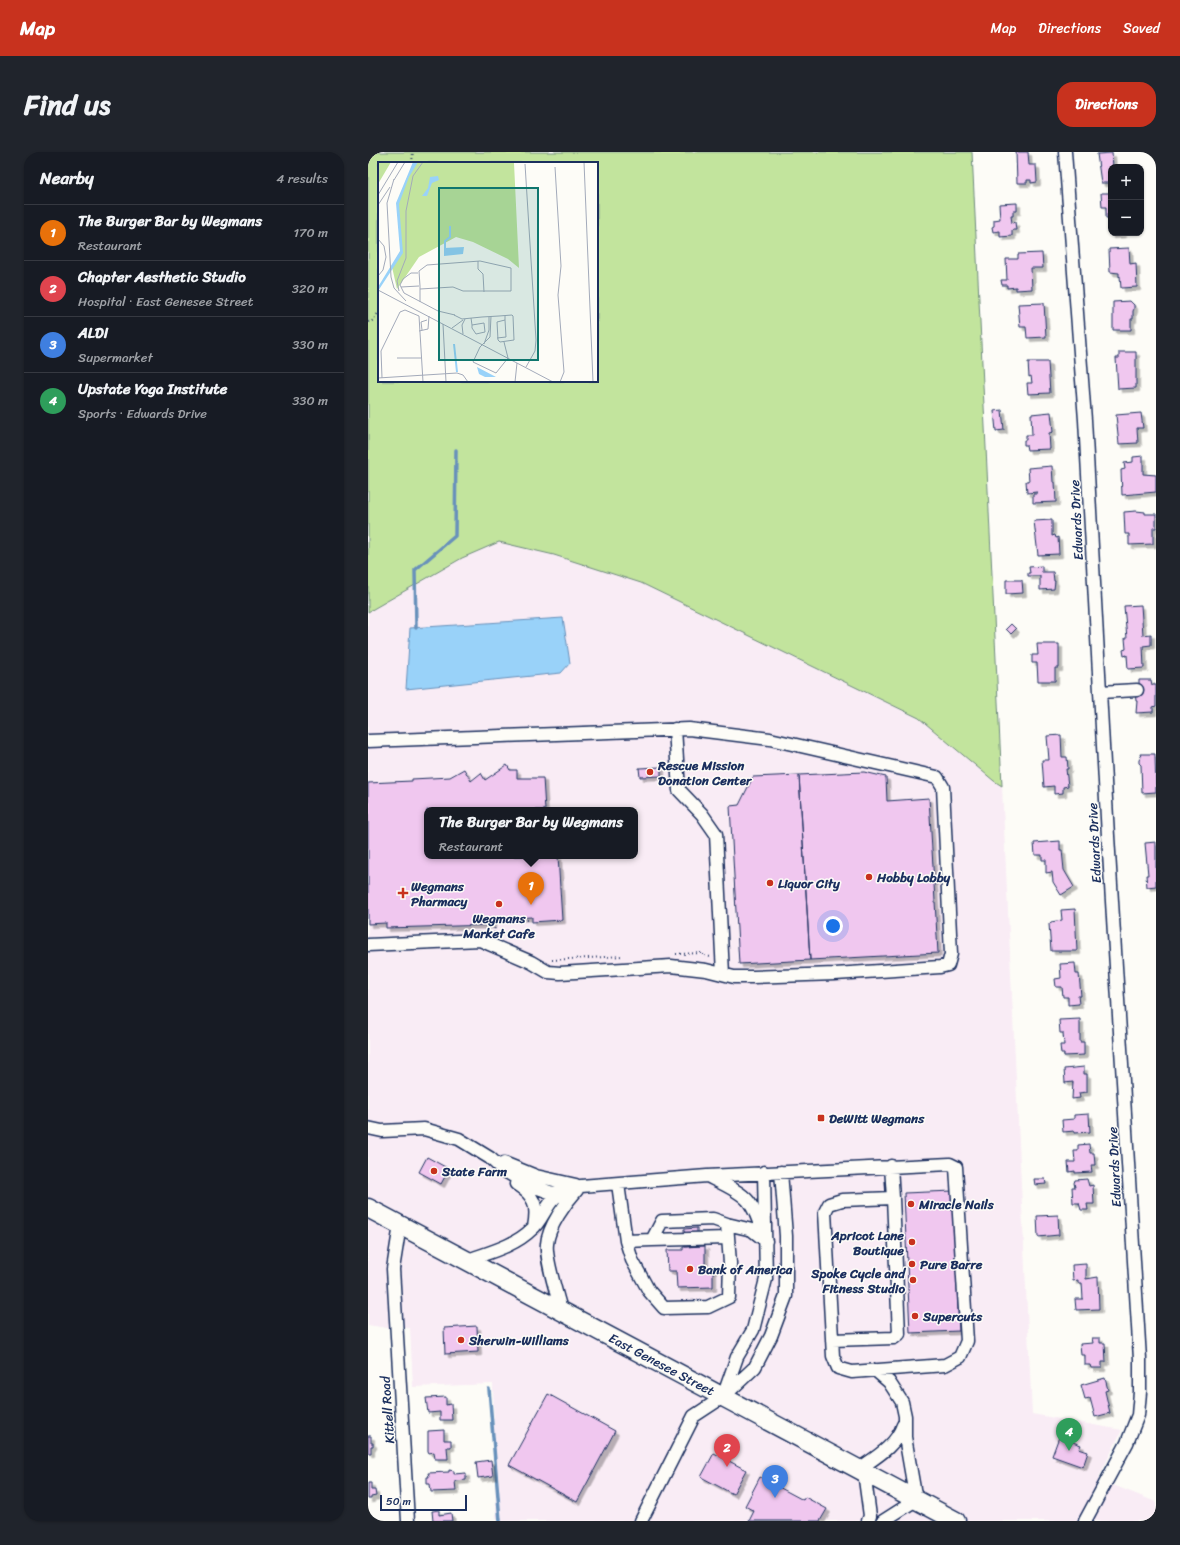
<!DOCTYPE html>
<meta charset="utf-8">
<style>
body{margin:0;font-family:Sriracha,sans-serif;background:#20242c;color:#f1f3f6}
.controls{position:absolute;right:12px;top:12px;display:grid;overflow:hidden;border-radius:8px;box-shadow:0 1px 3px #0004}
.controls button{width:36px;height:36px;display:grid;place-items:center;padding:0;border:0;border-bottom:1px solid #363941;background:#171b24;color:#f1f3f6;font:20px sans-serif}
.scale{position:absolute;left:12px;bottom:10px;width:87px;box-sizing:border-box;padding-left:4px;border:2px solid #1b2f5e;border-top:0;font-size:11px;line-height:14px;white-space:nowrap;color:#1b2f5e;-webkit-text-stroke:3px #fdfcf7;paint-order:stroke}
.you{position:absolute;left:465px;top:774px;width:14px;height:14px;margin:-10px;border:3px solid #fff;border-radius:50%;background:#1a73e8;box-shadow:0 0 0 6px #1a73e833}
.badge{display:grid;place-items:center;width:26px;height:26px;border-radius:50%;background:#c8321e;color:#fff;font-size:13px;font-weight:700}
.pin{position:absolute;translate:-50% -33px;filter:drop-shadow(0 1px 2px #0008)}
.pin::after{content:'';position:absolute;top:21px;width:14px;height:12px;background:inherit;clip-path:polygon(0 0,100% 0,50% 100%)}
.popup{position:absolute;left:56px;top:655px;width:214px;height:52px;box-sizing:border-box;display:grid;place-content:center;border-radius:8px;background:#171b24;filter:drop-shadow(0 1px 3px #0005);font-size:13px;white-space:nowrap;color:#9ea1a6}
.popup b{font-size:15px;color:#f1f3f6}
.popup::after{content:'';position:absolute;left:50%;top:100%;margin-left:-8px;border:8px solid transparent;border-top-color:#171b24}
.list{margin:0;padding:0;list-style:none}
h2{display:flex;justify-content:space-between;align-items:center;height:52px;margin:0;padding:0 16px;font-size:17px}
h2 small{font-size:13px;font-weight:400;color:#9ea1a6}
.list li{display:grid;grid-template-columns:26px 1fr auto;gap:12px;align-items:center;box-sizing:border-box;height:56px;padding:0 16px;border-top:1px solid #363941}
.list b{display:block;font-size:15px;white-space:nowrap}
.list p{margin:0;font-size:13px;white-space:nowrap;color:#9ea1a6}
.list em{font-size:13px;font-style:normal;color:#9ea1a6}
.map{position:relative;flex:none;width:788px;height:1369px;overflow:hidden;border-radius:16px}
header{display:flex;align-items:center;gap:24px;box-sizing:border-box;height:56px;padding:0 20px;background:#c8321e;color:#fff}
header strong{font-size:19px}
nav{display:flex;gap:22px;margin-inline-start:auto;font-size:14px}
.intro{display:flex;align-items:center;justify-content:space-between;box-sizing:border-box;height:96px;padding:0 24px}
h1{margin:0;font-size:28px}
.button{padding:10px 18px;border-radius:16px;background:#c8321e;color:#fff;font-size:14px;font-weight:700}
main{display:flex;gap:24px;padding:0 24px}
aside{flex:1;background:#171b24;border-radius:16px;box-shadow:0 1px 3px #0004}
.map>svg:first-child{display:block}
.built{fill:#f9ecf5;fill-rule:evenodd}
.green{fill:#c2e49d;stroke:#6e8a7e;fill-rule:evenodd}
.water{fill:#99d2f9;stroke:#6791bb}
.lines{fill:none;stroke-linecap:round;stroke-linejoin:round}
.stream{stroke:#6791bb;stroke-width:3.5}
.building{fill:#f0c7ef;stroke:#1b2f5e;filter:url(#shadow)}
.minor-casing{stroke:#1b2f5e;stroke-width:15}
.highway-casing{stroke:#1b2f5e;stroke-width:21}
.path{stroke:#1b2f5e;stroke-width:2;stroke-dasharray:1 3;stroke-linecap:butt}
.minor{stroke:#fdfcf7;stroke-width:12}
.highway{stroke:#fdfcf7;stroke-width:18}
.poi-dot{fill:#c8321e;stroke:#fdfcf7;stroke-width:1.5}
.labels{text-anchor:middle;stroke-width:3;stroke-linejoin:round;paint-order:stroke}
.street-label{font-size:13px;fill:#1b2f5e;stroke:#fdfcf7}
.poi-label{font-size:13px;font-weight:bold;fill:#1b2f5e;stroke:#fdfcf7;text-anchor:start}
.inset-river{fill:none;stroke:#99d2f9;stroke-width:2}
.inset-road{fill:none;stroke:#a3aaba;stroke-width:1}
.view{fill:#0f766e;fill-opacity:0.15;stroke:#0f766e;stroke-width:2}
.inset-edge{fill:none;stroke:#1b2f5e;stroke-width:2}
</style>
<header>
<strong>Map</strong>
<nav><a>Map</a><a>Directions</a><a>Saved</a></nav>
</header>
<div class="intro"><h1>Find us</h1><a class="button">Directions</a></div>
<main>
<aside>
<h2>Nearby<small>4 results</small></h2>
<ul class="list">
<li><span class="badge" style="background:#e8710a">1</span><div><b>The Burger Bar by Wegmans</b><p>Restaurant</p></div><em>170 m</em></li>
<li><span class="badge" style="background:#e0444e">2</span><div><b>Chapter Aesthetic Studio</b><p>Hospital · East Genesee Street</p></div><em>320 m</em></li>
<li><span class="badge" style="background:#3f7fe0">3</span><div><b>ALDI</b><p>Supermarket</p></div><em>330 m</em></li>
<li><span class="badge" style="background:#2e9e5b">4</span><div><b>Upstate Yoga Institute</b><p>Sports · Edwards Drive</p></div><em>330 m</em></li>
</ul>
</aside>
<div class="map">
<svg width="788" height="1369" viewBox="0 0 788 1369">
<defs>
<filter id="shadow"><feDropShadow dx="3.5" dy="3.5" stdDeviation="0" flood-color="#0004"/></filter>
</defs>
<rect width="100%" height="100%" fill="#fdfcf7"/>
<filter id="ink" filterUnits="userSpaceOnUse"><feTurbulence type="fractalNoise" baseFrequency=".025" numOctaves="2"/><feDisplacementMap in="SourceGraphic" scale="8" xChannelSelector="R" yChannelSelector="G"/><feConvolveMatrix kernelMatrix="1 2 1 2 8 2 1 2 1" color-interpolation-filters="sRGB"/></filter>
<g filter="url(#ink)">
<path class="built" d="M 131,390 L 186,403 L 273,431 L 551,566 L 626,629 L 634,634 L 664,1262 L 754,1278 L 730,1327 L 788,1350 L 788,1369 L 134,1369 L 128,1366 L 125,1232 L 45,1235 L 42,1176 L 19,1176 L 0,1173 L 0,460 L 94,406 ZM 59,658 L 267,658 L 267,704 L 59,704 Z"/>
<path class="green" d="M 0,0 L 604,0 L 634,634 L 626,629 L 551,566 L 273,431 L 186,403 L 131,390 L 94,406 L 0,460 ZM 11,11 L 229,11 L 229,229 L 11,229 Z"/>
<path class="water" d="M 195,466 L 202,511 L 193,521 L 38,537 L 42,476 Z"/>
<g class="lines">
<path class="stream" d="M 48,476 L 47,418 L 87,384 L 88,298
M 121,1237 L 132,1369"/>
</g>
<path class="building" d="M 648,0 L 660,0 L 661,13 L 668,13 L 669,30 L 663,31 L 663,28 L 659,28 L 659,31 L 649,31 Z
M 744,1 L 745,15 L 743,15 L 743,31 L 733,31 L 729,2 Z
M 733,41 L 743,41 L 743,81 L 755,81 L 755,82 L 742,83 L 741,66 L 738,66 L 738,55 L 734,55 Z
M 649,51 L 649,59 L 645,59 L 645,64 L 643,64 L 644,71 L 647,70 L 648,78 L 644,78 L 644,84 L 632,85 L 632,79 L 625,80 L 624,75 L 626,74 L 626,68 L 632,67 L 631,52 Z
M 761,96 L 762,112 L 768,111 L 769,135 L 753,136 L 752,124 L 751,125 L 751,121 L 742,120 L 741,97 Z
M 674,101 L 675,116 L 663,116 L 664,137 L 648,138 L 648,135 L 639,136 L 639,133 L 634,133 L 633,128 L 639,128 L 638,107 L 650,107 L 650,102 Z
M 762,149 L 766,153 L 766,157 L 765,159 L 765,167 L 763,167 L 763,178 L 745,178 L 745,150 Z
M 676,151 L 678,185 L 659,186 L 658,175 L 652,175 L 650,152 Z
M 751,200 L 768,200 L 768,236 L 750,237 L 748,206 L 751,206 Z
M 660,210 L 680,210 L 682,241 L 660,242 L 659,231 L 664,231 L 663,224 L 661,225 Z
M 634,258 L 636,278 L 628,279 L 626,259 Z
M 683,260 L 685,280 L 681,281 L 682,297 L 659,298 L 658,293 L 656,293 L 656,288 L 658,288 L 658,283 L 664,283 L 663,262 Z
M 773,261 L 775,276 L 769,276 L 770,291 L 751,292 L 748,263 Z
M 775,304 L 775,322 L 788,323 L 788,340 L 754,343 L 753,318 L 757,317 L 756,311 L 765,310 L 765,305 Z
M 684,314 L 685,330 L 687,330 L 688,350 L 665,351 L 665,342 L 669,342 L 669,340 L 659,341 L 658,329 L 661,329 L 660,316 Z
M 768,359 L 777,360 L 777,362 L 788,362 L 788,376 L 785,376 L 785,392 L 761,393 L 761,382 L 757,382 L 756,360 Z
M 684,368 L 684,384 L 687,383 L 688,386 L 690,385 L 691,402 L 670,403 L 666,369 Z
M 674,414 L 674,420 L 685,420 L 686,429 L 687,429 L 686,437 L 672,438 L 672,424 L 660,424 L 660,421 L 662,421 L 661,415 Z
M 638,428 L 654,428 L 655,441 L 638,442 Z
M 773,453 L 775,483 L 783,482 L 783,493 L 775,494 L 776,516 L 760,517 L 759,503 L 756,504 L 755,498 L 758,497 L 757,486 L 759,486 L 756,454 Z
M 643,472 L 648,477 L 643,482 L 638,477 Z
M 669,492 L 691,492 L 691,516 L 687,516 L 687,529 L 670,529 L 669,511 L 664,511 L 664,503 L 670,503 Z
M 771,528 L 783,528 L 784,533 L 788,533 L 788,554 L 785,555 L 785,560 L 768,561 L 769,549 L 768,549 L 767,540 L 771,539 Z
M 693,583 L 694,605 L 699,605 L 700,617 L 698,617 L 700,634 L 695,635 L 695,641 L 686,642 L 686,634 L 676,635 L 674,608 L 681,608 L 679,584 Z
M 772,602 L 787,602 L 788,640 L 774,641 L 773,613 L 771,611 L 771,608 L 773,605 Z
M 139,613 L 142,618 L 149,618 L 149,626 L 175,626 L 177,658 L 59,658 L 59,704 L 190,704 L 194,768 L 164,770 L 164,765 L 124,767 L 124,773 L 18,776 L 18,771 L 0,772 L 0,631 L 44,629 L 44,627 L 82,625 L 96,617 L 103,629 L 113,621 L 117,628 Z
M 293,615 L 293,624 L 272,625 L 271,616 Z
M 496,620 L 518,625 L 519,649 L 561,646 L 570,801 L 442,808 L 431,623 Z
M 431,623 L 442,808 L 371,812 L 362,654 L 371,653 L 385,625 Z
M 692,689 L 692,698 L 694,698 L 696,718 L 706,735 L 693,743 L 685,730 L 684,720 L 678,721 L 678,708 L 674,708 L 674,703 L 667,703 L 666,691 Z
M 788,690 L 788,734 L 779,735 L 778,723 L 780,723 L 777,691 Z
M 707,757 L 709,799 L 683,799 L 681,772 L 683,770 L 694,768 L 693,758 Z
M 707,811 L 708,822 L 711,822 L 713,844 L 710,844 L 711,852 L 700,853 L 700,845 L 695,845 L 694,835 L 688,835 L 687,827 L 693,826 L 692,812 Z
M 712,867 L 712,890 L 716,890 L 716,903 L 696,904 L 696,902 L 693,902 L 692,893 L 696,893 L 695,881 L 692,881 L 691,868 Z
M 716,915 L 716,922 L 719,922 L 719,940 L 711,941 L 712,946 L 704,947 L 705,930 L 697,931 L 696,917 Z
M 721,962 L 722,980 L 707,981 L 707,979 L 695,980 L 694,968 L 706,967 L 706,963 Z
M 721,992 L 722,1001 L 726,1001 L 727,1013 L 723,1013 L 724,1020 L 707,1021 L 707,1019 L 701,1020 L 700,1010 L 707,1010 L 706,999 L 710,999 L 710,993 Z
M 59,1005 L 81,1017 L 73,1032 L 51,1020 Z
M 666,1027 L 677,1027 L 678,1032 L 667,1033 Z
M 719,1027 L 721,1034 L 725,1033 L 726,1052 L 719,1052 L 720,1058 L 713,1058 L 711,1051 L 705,1051 L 704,1035 L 707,1035 L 706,1031 L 707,1028 Z
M 585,1039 L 591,1179 L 542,1181 L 536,1041 Z
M 690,1063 L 691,1083 L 670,1085 L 669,1064 Z
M 329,1076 L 329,1094 L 317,1095 L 316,1077 Z
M 337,1094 L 337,1115 L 345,1114 L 345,1135 L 309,1136 L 308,1119 L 300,1119 L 299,1098 L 315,1098 L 315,1095 Z
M 718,1112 L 718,1127 L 730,1125 L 731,1157 L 708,1158 L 707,1147 L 715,1147 L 714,1131 L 710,1131 L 710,1128 L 705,1129 L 704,1113 Z
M 109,1174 L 110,1200 L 77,1202 L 76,1176 Z
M 724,1186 L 732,1186 L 732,1191 L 737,1191 L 738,1210 L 734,1210 L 734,1216 L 723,1216 L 722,1213 L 717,1213 L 717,1203 L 713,1203 L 712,1192 L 725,1191 Z
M 737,1226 L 740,1238 L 737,1239 L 742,1261 L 727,1265 L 722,1246 L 717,1247 L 713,1233 Z
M 180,1242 L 247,1279 L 209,1350 L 141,1313 Z
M 78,1245 L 78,1253 L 83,1252 L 84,1268 L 72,1268 L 72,1260 L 60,1261 L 58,1246 Z
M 76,1278 L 76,1288 L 83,1288 L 83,1295 L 79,1295 L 80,1307 L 67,1307 L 66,1300 L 61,1301 L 60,1299 L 60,1279 Z
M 0,1284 L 3,1284 L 3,1291 L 5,1291 L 5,1294 L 3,1294 L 3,1301 L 0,1301 Z
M 691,1285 L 713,1293 L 711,1297 L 720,1300 L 715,1315 L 684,1304 Z
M 346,1301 L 378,1318 L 365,1342 L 333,1325 Z
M 123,1308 L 125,1324 L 110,1326 L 108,1310 Z
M 81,1318 L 86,1319 L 86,1322 L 98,1321 L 98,1328 L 87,1329 L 88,1339 L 63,1340 L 62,1332 L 59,1332 L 59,1325 L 61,1325 L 60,1321 L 81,1320 Z
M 392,1325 L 435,1348 L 437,1345 L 459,1357 L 452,1369 L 381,1369 L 386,1359 L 377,1354 Z
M 0,1331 L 3,1331 L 3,1338 L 7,1338 L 8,1344 L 3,1345 L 3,1347 L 0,1347 Z
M 71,1358 L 71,1363 L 83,1361 L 84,1369 L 65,1369 L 64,1359 Z"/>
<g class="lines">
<g class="minor-casing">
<path id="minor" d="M 697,0 L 717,268 L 740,684 L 772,1207 L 772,1240 L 770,1263 L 759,1291 L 717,1369
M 732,540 L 769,538
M 307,577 L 311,638 L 334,662 L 348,682 L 355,822
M 0,589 L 321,577 L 402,587 L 569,625 L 575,635 L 583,802 L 580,813 L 572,815 L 467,822 L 385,825 L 366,825 L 338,818 L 303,814 L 192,821 L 180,820 L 163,810 L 112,788 L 0,793
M 0,976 L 14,979 L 56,977 L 91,987 L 122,1006 L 135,1018 L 159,1032 L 184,1041 L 213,1034 L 339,1024 L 582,1012 L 588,1015 L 599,1189 L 592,1205 L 577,1213 L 484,1220 L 470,1216 L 465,1204 L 457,1060 L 461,1052 L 474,1048 L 525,1046 L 523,1014
M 136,1011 L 168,1024 L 208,1033
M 339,1024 C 351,1030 373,1039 381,1050 C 387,1058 391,1069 394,1079
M 148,1032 C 167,1044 170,1053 166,1075
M 250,1032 L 258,1089 L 264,1108 L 281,1139 L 296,1156 L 340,1155 L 361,1145 L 362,1111 L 359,1072 L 345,1067 L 294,1069 L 284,1088 L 258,1089
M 359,1072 L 384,1078 L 398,1089
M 32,1073 L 25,1117 L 40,1369
M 284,1088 L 360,1086
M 100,1108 C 122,1100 147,1094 164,1077 C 173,1070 179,1052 186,1047 C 188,1044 194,1043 197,1041
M 193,1158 C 189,1143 177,1105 179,1092 C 180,1075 198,1050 209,1038
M 464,1188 L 526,1186 L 531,1182 L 525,1046
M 507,1218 L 521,1230 L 534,1250 L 537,1264 L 537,1285 L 548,1348 L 515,1369
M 356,1242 L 369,1205 L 385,1178 L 398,1127 L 396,1020
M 491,1317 C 508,1305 528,1294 535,1273
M 496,1320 L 502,1364 L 500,1369
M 273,1369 L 326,1264 L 355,1245 L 387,1215 L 403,1184 L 418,1144 L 418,1084 L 413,1020"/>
</g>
<g class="highway-casing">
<path id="highway" d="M 0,1056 L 588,1369"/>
</g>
<path class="path" d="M 44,11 L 45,0
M 0,170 L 4,169 L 11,160
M 126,781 L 127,773 L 124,769 L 160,768 L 160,766
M 308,802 L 335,801 L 335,804 L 343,805
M 184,808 L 255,804"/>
<use href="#minor" class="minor"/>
<use href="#highway" class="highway"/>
</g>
</g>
<g class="poi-dot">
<circle cx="282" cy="620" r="4"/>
<circle cx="501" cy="725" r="4"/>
<circle cx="402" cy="731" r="4"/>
<path d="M33 735h4v4h4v4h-4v4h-4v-4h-4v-4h4z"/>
<circle cx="131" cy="752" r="4"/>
<rect x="449" y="962" width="8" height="8" rx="2"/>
<circle cx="66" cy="1019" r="4"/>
<circle cx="543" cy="1052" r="4"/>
<circle cx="544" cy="1090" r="4"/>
<circle cx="544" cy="1112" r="4"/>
<circle cx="322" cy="1117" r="4"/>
<circle cx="545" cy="1128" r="4"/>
<circle cx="547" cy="1164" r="4"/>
<circle cx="93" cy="1188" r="4"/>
</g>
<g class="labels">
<g class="street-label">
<text transform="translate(708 368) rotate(-93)" y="5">Edwards Drive</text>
<text transform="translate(726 691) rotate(-93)" y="5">Edwards Drive</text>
<text transform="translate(746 1015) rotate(-93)" y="5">Edwards Drive</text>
<text transform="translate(294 1212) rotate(28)" y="5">East Genesee Street</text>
<text transform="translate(19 1258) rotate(-94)" y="5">Kittell Road</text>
</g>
<g class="poi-label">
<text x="290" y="618">Rescue Mission<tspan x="290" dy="15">Donation Center</tspan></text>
<text x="509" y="730">Hobby Lobby</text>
<text x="410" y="736">Liquor City</text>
<text x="43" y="739">Wegmans<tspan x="43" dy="15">Pharmacy</tspan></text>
<text x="131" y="771" text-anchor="middle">Wegmans<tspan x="131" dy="15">Market Cafe</tspan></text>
<text x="461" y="971">DeWitt Wegmans</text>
<text x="74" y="1024">State Farm</text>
<text x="551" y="1057">Miracle Nails</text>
<text x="536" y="1088" text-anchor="end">Apricot Lane<tspan x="536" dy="15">Boutique</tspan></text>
<text x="552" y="1117">Pure Barre</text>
<text x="330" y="1122">Bank of America</text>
<text x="537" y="1126" text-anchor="end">Spoke Cycle and<tspan x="537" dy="15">Fitness Studio</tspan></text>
<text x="555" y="1169">Supercuts</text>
<text x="101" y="1193">Sherwin-Williams</text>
</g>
</g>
<g transform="translate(10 10)">
<rect width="220" height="220" fill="#fdfcf7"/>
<path d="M 0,0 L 13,0 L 0,22 L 1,17 ZM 37,0 L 142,0 L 136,1 L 141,106 L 130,97 L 95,80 L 78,75 L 41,95 L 19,127 L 14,105 L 23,88 L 20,43 L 28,18 Z" fill="#c2e49d"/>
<path d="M 35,0 L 40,0 L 31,15 L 21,42 L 25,91 L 0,129 L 0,125 L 22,89 L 18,41 ZM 60,14 L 61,18 L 54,21 L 49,34 L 44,34 L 50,26 L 52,15 ZM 86,85 L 85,92 L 66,94 L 66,86 ZM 99,205 L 118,215 L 107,215 L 101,212 Z" fill="#99d2f9"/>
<path class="inset-river" d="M 67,86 L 67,79 L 72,75 L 72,64M 76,182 L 79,210"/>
<path class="inset-road" d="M 206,0 L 215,220M 147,2 L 158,178 L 157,189 L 148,205M 177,5 L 183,104 L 180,133 L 186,210 L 182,220M 16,17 L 9,41 L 13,115 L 16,126 L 28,139M 16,18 L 27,0M 0,33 L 20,0M 0,43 L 12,25M 0,77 L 6,84 L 8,95 L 5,108 L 0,114M 100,99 L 100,107 L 105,112 L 106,130M 40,111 L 33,111 L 25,117 L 22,123 L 26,131 L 60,149 L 77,153M 23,125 L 41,124M 42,127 L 75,125 L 85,129 L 133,129 L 133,106 L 102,99 L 49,103 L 41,109 L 42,124 L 42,140M 0,128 L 175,220M 21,129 L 19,119 L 28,96 L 28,49 L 35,14 L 45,0M 76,153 L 84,157 L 104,155 L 121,154 L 134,153 L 135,154 L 136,178 L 122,180 L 120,178 L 119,160 L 127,158 L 127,154M 41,154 L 45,220M 113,154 L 112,175 L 102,185 L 95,200 L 118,211 L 130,196 L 126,180M 93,156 L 94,163 L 94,166 L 98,172 L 107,170 L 106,161 L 94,163M 65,162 L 68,220M 74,166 L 85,158M 44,168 L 43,160 L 49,158M 41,169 L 50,167 L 51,154M 85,172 L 84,163 L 87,157M 119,176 L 128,175 L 127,158M 106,182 L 111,168 L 111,155M 19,196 L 43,196M 0,216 L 79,211 L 85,213 L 90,220M 4,216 L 3,189 L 22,150 L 27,148 L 41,154M 137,220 L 139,201"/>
<path class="view" d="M 61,26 L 160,26 L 160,198 L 61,198 Z"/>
<rect width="220" height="220" class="inset-edge"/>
</g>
</svg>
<div class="controls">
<button>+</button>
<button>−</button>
</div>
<div class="scale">50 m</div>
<div class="you"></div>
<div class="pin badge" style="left:163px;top:753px;background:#e8710a">1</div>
<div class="popup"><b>The Burger Bar by Wegmans</b>Restaurant</div>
<div class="pin badge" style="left:359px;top:1315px;background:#e0444e">2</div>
<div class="pin badge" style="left:407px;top:1346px;background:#3f7fe0">3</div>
<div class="pin badge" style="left:701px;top:1299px;background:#2e9e5b">4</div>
</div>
</main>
